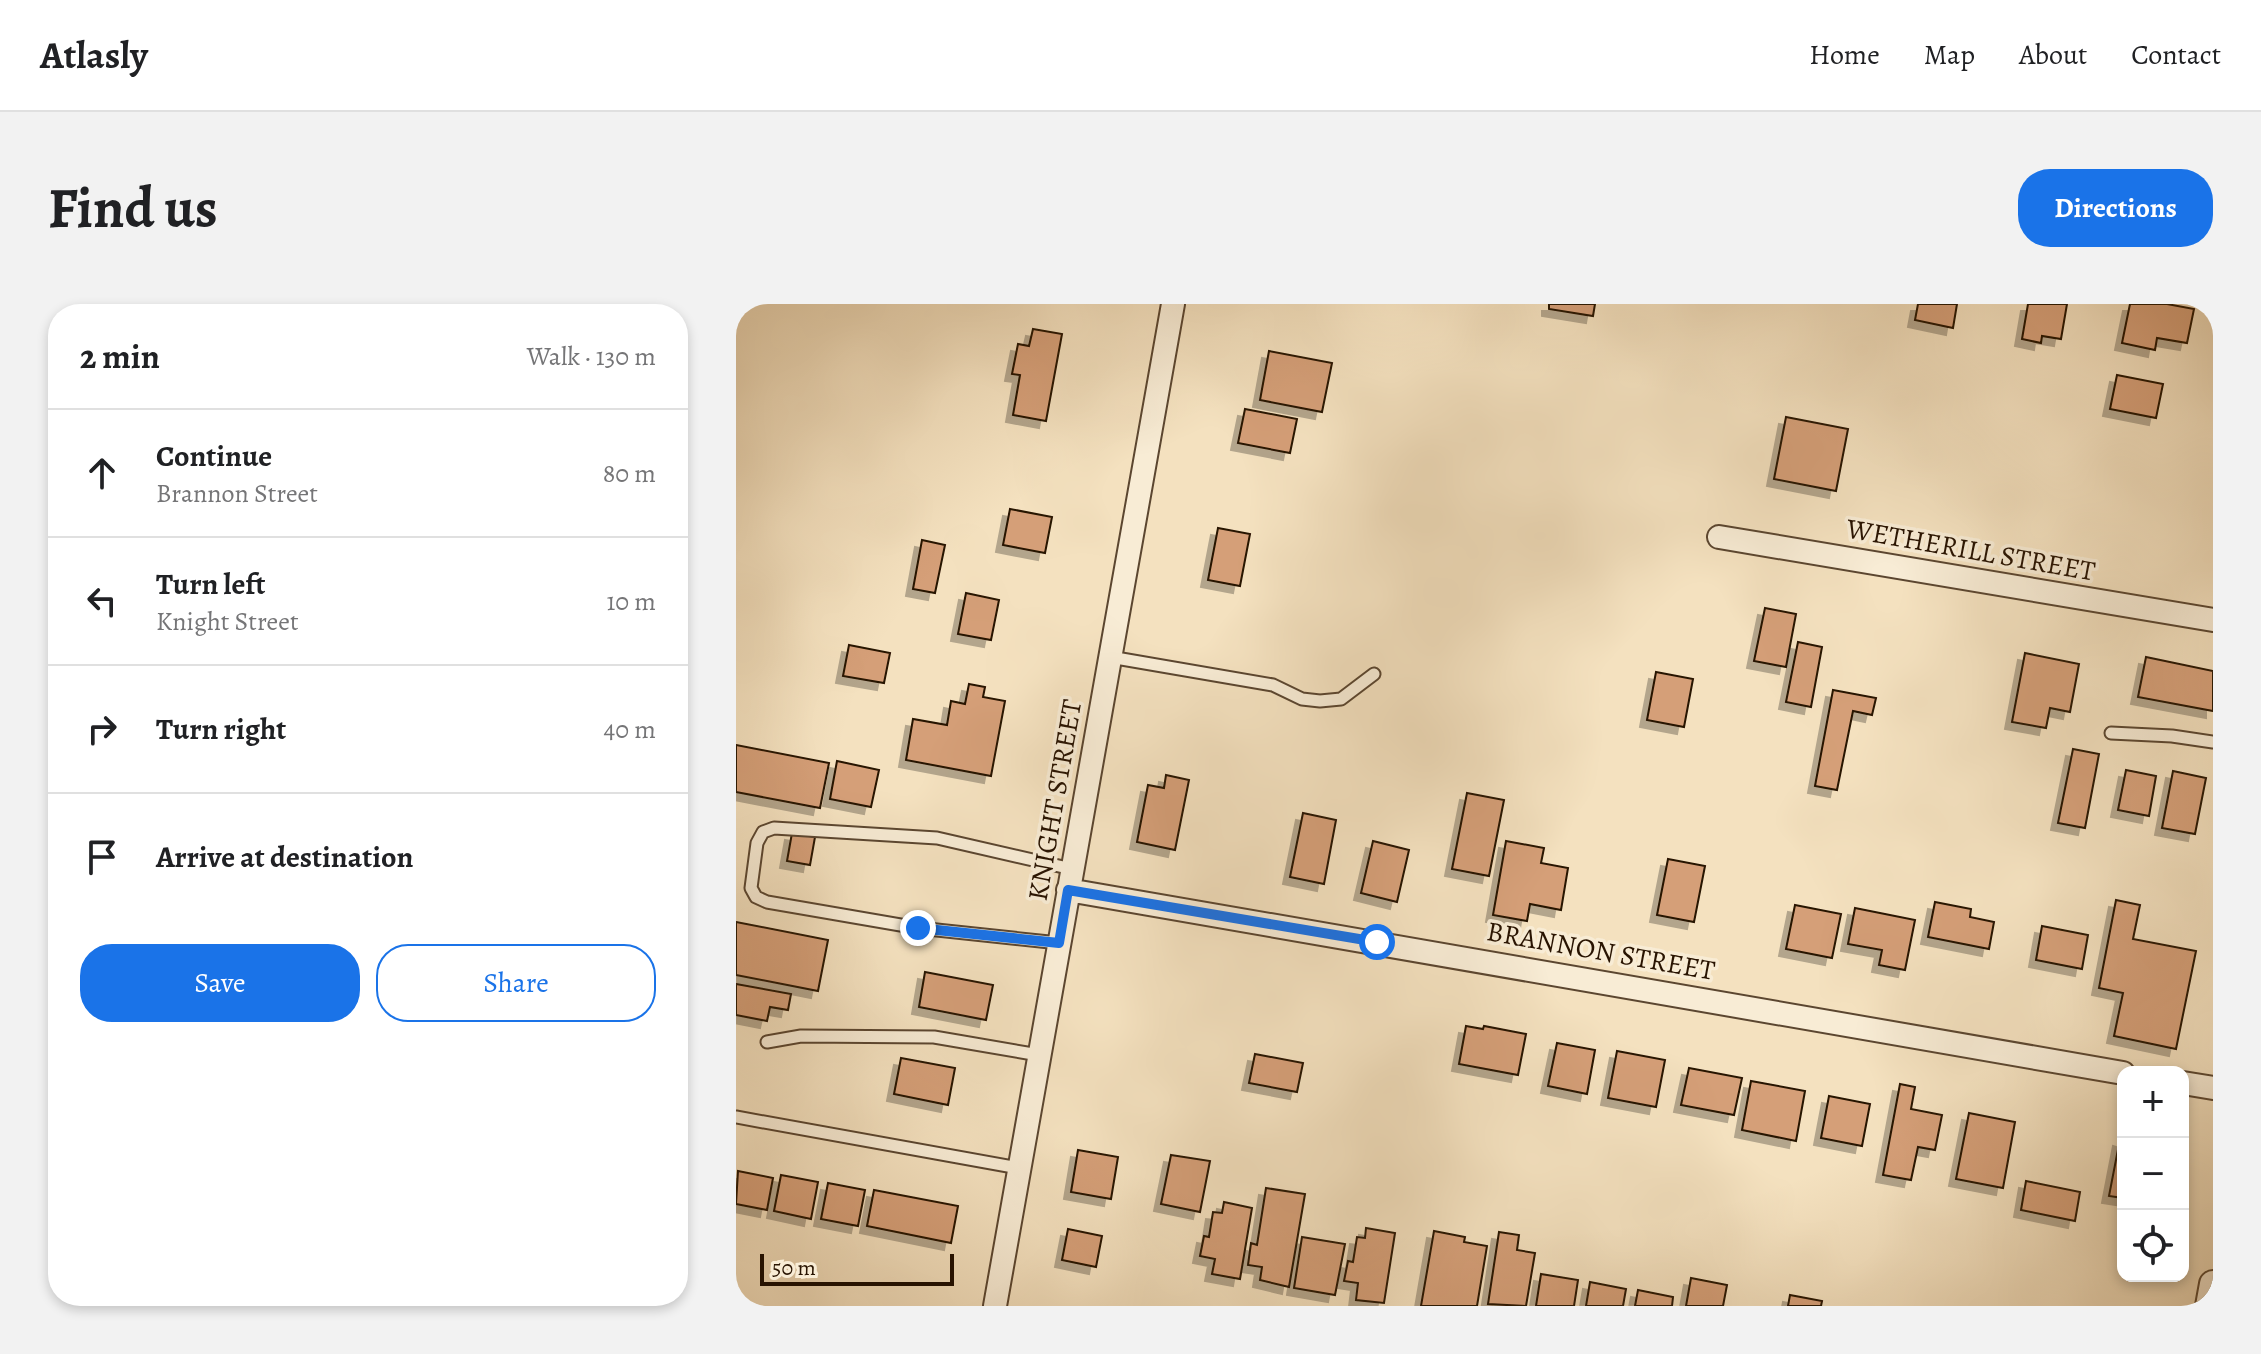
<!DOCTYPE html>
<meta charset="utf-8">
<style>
body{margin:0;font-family:Alegreya,serif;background:#f2f2f2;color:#202124}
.controls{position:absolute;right:24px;bottom:24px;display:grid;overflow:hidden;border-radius:16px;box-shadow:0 4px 12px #0003}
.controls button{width:72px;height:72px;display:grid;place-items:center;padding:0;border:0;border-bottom:2px solid #e0e0e0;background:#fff;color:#202124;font:40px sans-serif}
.scale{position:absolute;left:24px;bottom:20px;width:194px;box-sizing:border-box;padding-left:8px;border:4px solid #281301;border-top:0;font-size:22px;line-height:28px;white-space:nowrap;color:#281301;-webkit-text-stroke:6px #f8ecd5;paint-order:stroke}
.stop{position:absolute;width:24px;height:24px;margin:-18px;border:6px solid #1a73e8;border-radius:50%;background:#fff}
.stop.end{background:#1a73e8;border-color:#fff;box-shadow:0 2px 8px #0008}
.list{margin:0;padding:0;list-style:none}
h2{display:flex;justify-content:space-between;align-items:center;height:104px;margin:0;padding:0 32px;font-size:34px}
h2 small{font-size:26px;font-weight:400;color:#757577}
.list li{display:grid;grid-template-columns:52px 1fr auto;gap:24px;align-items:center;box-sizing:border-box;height:128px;padding:0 32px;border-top:2px solid #e0e0e0}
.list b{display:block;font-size:30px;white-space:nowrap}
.list p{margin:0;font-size:26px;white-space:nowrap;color:#757577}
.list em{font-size:26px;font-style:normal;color:#757577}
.actions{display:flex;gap:16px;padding:24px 32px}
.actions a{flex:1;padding:18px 0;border:2px solid #1a73e8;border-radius:32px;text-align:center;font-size:28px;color:#1a73e8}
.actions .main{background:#1a73e8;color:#fff}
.icon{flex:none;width:44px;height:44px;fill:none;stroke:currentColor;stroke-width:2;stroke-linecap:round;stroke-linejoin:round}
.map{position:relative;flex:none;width:1477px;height:1002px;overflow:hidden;border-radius:32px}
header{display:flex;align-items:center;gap:48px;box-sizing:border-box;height:112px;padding:0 40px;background:#fff;border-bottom:2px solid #e0e0e0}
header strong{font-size:38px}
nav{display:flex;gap:44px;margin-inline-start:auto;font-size:28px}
.intro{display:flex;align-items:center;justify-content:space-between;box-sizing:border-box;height:192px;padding:0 48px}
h1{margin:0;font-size:56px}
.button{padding:20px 36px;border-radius:32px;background:#1a73e8;color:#fff;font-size:28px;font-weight:700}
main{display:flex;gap:48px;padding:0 48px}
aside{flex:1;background:#fff;border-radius:32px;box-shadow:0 4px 12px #0003}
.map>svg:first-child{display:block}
.building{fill:#d59f78;stroke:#281301;stroke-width:2;filter:url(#shadow)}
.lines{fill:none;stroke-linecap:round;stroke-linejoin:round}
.service-casing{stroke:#5b4630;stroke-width:15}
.minor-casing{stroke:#5b4630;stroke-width:26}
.tertiary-casing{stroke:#5b4630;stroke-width:30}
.service{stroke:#f8ecd5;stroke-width:11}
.minor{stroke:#f8ecd5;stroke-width:22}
.tertiary{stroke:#f8ecd5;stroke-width:26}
.route{stroke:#1a73e8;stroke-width:10}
.labels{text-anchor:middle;stroke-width:7;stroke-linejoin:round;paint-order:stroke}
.street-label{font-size:28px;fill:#281301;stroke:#f8ecd5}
</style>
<header>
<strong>Atlasly</strong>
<nav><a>Home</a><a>Map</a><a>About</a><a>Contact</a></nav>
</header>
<div class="intro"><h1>Find us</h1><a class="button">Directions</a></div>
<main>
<aside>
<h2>2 min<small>Walk · 130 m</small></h2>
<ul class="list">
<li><svg class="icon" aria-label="ahead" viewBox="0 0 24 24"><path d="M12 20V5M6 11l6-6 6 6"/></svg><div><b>Continue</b><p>Brannon Street</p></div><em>80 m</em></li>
<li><svg class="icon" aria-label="left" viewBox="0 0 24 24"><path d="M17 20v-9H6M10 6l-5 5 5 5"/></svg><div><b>Turn left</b><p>Knight Street</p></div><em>10 m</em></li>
<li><svg class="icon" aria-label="right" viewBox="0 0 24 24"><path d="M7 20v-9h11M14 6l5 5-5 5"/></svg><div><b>Turn right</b></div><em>40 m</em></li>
<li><svg class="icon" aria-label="arrive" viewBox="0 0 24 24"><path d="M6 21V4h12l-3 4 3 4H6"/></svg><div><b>Arrive at destination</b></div></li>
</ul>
<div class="actions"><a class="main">Save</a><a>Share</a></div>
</aside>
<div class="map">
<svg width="1477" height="1002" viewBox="0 0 1477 1002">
<defs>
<filter id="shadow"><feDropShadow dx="-7" dy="7" stdDeviation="0" flood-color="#0004"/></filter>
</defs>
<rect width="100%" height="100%" fill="#f4e1bf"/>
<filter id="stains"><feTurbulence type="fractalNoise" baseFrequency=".0025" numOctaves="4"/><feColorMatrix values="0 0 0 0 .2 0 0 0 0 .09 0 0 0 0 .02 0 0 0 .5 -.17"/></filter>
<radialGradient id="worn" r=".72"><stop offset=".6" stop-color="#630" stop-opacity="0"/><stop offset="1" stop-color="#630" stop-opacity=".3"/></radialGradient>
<path class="building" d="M 813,0 L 859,0 L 857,12 L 813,5 Z
M 1182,0 L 1221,0 L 1217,24 L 1179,16 Z
M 1292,0 L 1331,0 L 1325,35 L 1306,32 L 1305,39 L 1286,35 Z
M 1394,0 L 1431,0 L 1458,5 L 1451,39 L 1421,34 L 1419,46 L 1386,39 Z
M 297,25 L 326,30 L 310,117 L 277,111 L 284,71 L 276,70 L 282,40 L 293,42 Z
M 533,47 L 596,59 L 586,108 L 524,96 Z
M 1381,71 L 1427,80 L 1420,114 L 1374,105 Z
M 509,105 L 561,115 L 554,149 L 502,139 Z
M 1050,113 L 1112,125 L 1100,187 L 1038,175 Z
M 274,205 L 316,213 L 309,249 L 267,241 Z
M 482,224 L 514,230 L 504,282 L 472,276 Z
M 186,236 L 209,241 L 199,289 L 177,285 Z
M 230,289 L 263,296 L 255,336 L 222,330 Z
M 1029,304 L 1060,310 L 1050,363 L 1018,357 Z
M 1062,338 L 1086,343 L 1075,403 L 1050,398 Z
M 113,341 L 154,349 L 148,379 L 107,372 Z
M 1289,349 L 1343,360 L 1334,408 L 1314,404 L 1310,424 L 1276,418 Z
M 1410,353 L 1477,367 L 1477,407 L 1402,393 Z
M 920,368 L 957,375 L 948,423 L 911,416 Z
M 233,380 L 249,383 L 247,393 L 269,397 L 255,472 L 170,456 L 177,415 L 211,421 L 215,397 L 229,400 Z
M 1097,386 L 1140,394 L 1136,411 L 1117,407 L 1101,486 L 1079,482 Z
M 0,441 L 93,459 L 84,504 L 0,488 Z
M 1337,445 L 1363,450 L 1349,524 L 1322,519 Z
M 101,457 L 143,466 L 135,503 L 94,495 Z
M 1390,466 L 1420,472 L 1413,512 L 1382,506 Z
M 1437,467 L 1470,474 L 1459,530 L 1426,524 Z
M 430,471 L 453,476 L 439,546 L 401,538 L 412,481 L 428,484 Z
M 731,489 L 768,496 L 753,572 L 716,565 Z
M 567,509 L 600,516 L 588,580 L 554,573 Z
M 56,529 L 79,533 L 74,561 L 51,557 Z
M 637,537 L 673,546 L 661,598 L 625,589 Z
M 770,537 L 808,544 L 805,559 L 832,564 L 825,606 L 794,600 L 791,617 L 757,611 Z
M 932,555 L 969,562 L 958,618 L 921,611 Z
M 1380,596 L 1404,601 L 1397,635 L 1460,647 L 1440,745 L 1378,732 L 1387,689 L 1363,684 Z
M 1199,598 L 1235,605 L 1234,613 L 1258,618 L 1253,645 L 1192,633 Z
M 1059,601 L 1105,610 L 1096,654 L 1050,645 Z
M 1119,604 L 1179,616 L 1169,666 L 1143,661 L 1146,646 L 1112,640 Z
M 0,618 L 92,636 L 82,687 L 0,671 Z
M 1306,622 L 1352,631 L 1346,665 L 1300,656 Z
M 189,668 L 257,681 L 250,716 L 183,703 Z
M 0,680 L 55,690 L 52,706 L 34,703 L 31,717 L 0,711 Z
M 730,722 L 747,725 L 748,722 L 790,730 L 782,771 L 723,760 Z
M 821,739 L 859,746 L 851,790 L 812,782 Z
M 881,747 L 929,756 L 920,803 L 872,794 Z
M 519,750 L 567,759 L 561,788 L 513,779 Z
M 165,754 L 219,764 L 212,801 L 158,790 Z
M 953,764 L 1006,774 L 998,811 L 945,801 Z
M 1015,777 L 1069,787 L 1060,837 L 1006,826 Z
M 1164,780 L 1179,783 L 1175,805 L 1206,811 L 1199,846 L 1182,843 L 1175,876 L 1147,871 Z
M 1093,792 L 1134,800 L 1126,842 L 1085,834 Z
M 1233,809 L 1279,818 L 1267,884 L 1220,875 Z
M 1384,835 L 1387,836 L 1387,894 L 1373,892 Z
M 342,846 L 382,853 L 375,895 L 335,888 Z
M 435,851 L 474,857 L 464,908 L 425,900 Z
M 2,867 L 37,874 L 31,906 L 0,900 Z
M 45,871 L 82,878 L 75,915 L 38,907 Z
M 1290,877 L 1344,888 L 1339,917 L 1285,906 Z
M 92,879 L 129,886 L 122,922 L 85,915 Z
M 530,884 L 569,890 L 553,983 L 524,976 L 526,963 L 512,961 L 515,939 L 521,941 Z
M 138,886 L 222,902 L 215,939 L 131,922 Z
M 488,898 L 516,904 L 504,975 L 476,970 L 479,955 L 464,952 L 468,932 L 473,933 L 477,908 L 486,909 Z
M 630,924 L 659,929 L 648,999 L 620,996 L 622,979 L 608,977 L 612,957 L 617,958 L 621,933 L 629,934 Z
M 332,925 L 366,932 L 360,963 L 326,956 Z
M 698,927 L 729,933 L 728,938 L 751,942 L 741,1002 L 685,1002 Z
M 763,928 L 783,931 L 781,946 L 799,949 L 790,1002 L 752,1000 Z
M 566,933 L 609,940 L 599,991 L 558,984 Z
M 805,970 L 842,976 L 838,1002 L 800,1002 Z
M 955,974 L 991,981 L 987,1002 L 950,1002 Z
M 854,978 L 890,985 L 887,1002 L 850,1002 Z
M 902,986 L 937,993 L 936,1002 L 899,1002 Z
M 1054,991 L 1086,997 L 1085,1002 L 1052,1002 Z"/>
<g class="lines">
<g class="service-casing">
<path id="service" d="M 374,353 L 537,381 L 566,395 L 584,397 L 605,395 L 638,370
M 1375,429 L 1436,432 L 1477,438
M 323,639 L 182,624 L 31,598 L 20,593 L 15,584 L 21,539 L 27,528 L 38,524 L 201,534 L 336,565
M 31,738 L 65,732 L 198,733 L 303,751
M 0,813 L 283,864"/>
</g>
<g class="minor-casing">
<path id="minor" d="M 983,233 L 1477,316
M 332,586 L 1387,769
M 1447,779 L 1477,784
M 259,1002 L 437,0"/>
</g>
<g class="tertiary-casing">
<path id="tertiary" d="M 1473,1002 L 1477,980"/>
</g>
<use href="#service" class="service"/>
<use href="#minor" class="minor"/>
<use href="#tertiary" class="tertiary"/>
</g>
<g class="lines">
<path class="route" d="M 182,624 L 323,639 L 332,586 L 641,638"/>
</g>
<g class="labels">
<g class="street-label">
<text transform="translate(1235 245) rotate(10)" y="10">WETHERILL STREET</text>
<text transform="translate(318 496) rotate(-80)" y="10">KNIGHT STREET</text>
<text transform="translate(865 646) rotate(10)" y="10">BRANNON STREET</text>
</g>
</g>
<rect width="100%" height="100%" filter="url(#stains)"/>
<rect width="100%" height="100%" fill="url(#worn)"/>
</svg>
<div class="controls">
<button>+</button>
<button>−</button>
<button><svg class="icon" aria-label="locate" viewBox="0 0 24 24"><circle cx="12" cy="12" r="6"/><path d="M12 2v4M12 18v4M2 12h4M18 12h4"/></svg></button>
</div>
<div class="scale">50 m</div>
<div class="stop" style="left:641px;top:638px"></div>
<div class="stop end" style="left:182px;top:624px"></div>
</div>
</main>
